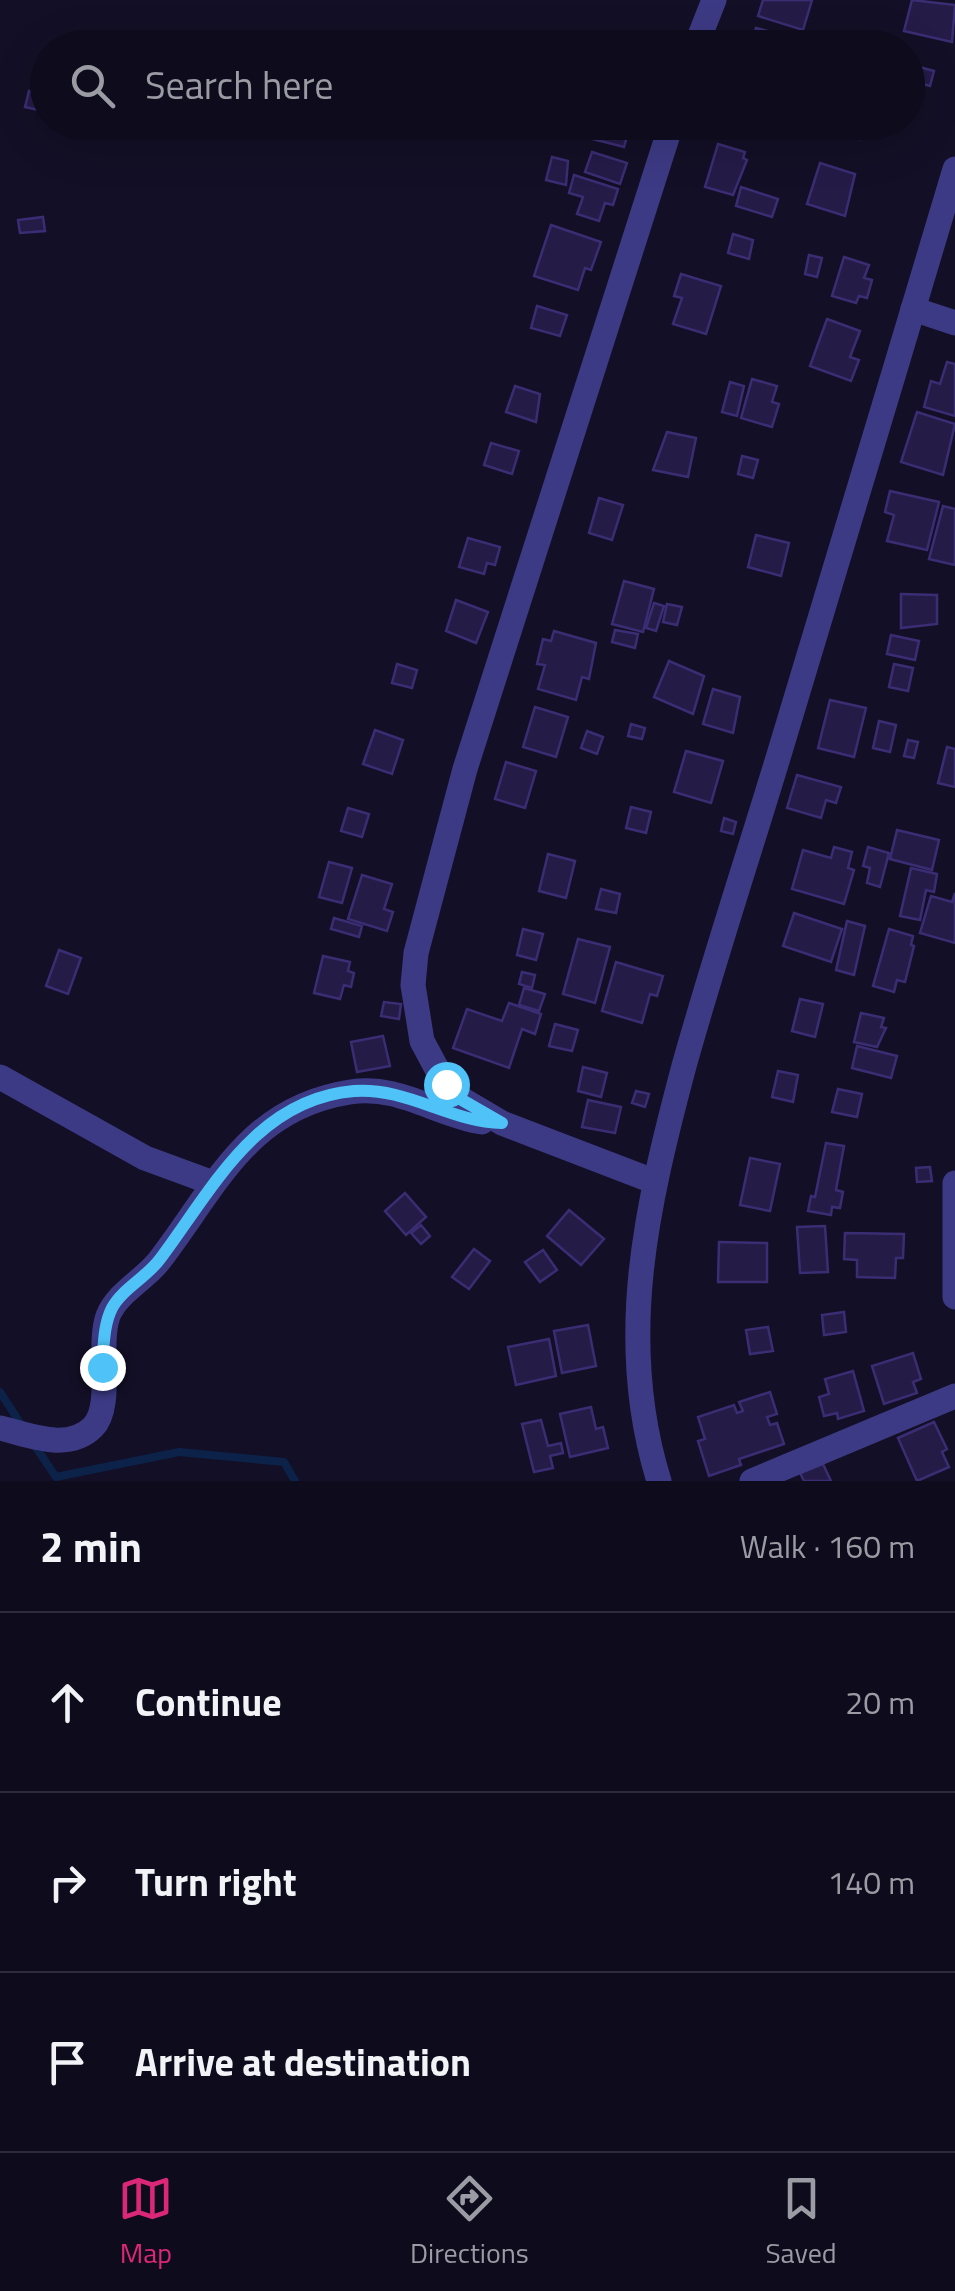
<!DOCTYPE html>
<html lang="en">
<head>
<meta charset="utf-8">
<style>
  body { margin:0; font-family:"Titillium Web",sans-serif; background:#1c1929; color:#f1f3f6 }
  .stop { position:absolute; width:30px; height:30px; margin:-22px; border:8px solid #4fc3f7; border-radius:50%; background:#fff }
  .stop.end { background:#4fc3f7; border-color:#fff; box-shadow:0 2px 10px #0008 }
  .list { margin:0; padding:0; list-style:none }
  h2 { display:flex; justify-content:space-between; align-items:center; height:130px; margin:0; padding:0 40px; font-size:42px }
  h2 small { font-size:32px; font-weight:400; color:#9b9ba3 }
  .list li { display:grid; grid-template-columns:65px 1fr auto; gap:30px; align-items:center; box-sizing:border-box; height:180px; padding:0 40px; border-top:2px solid #2e2b3b }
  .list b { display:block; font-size:38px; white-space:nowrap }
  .list em { font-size:32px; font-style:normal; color:#9b9ba3 }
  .icon { flex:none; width:55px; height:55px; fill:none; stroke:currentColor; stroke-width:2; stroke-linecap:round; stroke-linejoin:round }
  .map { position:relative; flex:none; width:955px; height:1481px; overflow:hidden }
  .search { position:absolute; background:#0e0b1c; box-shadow:0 10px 40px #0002; left:30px; right:30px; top:30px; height:110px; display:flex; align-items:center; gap:25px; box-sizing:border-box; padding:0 35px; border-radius:55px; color:#9b9ba3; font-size:38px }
  .sheet { height:670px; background:#0e0b1c }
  nav { display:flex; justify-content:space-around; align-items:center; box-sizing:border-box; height:140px; border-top:2px solid #2e2b3b; background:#0e0b1c; font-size:28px; color:#9b9ba3 }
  nav a { display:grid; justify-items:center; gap:5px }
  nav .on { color:#db2777 }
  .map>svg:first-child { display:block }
</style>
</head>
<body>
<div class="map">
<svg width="955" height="1481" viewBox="0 0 955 1481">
  <rect width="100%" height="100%" fill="#130f26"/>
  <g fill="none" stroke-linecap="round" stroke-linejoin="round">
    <g stroke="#0c2248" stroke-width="8">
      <polyline points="0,1392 22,1426"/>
      <polyline points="35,1446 56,1477 179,1452 284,1462 295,1481"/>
    </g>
  </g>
  <g fill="#241b47" stroke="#3b2d73" stroke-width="2.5">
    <polygon points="763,0 812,0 803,30 758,16"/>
    <polygon points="912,0 955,5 952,42 904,31"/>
    <polygon points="756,28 794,38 792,48 751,46"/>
    <polygon points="908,64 934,71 930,86 908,80"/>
    <polygon points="29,91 44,95 39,110 25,107"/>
    <polygon points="597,122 636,122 630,126 624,147 593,139"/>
    <polygon points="842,122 864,122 860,139 839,134"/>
    <polygon points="718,144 745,152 743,158 747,160 733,195 705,187"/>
    <polygon points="592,152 627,163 620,184 585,172"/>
    <polygon points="552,157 568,161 566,185 546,180"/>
    <polygon points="820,163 855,174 845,216 807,204"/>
    <polygon points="574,175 618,189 613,205 605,203 599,221 577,214 583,197 569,193"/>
    <polygon points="741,187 778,199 772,217 736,206"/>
    <polygon points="43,217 45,231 20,233 18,220"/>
    <polygon points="551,225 601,242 591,270 585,268 578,290 534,276"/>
    <polygon points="733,234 753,240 749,259 728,253"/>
    <polygon points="809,255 822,258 817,277 805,274"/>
    <polygon points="844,257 869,265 864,278 872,280 867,298 859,296 856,303 832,296"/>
    <polygon points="681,274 721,286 706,334 673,324 682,298 674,296"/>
    <polygon points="537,306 567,315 560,336 531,328"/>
    <polygon points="827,319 860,331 850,357 859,360 851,381 810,366"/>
    <polygon points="947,362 955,364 955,416 924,407 931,381 940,384"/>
    <polygon points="752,379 777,386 772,402 779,404 772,427 741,418"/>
    <polygon points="730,382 744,386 737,416 722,412"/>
    <polygon points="515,386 540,394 536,422 506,412"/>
    <polygon points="917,412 955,424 943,475 901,462"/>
    <polygon points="667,432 696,438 688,477 653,470"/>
    <polygon points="491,443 519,451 512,474 484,465"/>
    <polygon points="742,456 758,460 753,478 738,474"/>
    <polygon points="890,491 939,502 927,550 887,541 894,515 885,512"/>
    <polygon points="599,498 623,505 612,540 589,533"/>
    <polygon points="943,506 955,509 955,565 929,559"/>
    <polygon points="756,535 789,543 781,576 748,567"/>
    <polygon points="468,538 500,547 495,565 487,563 484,574 459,567"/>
    <polygon points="624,581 654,589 643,632 612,624"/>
    <polygon points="901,594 937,595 937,624 901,628"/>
    <polygon points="456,600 488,612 476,643 446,631"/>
    <polygon points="654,603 664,606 656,631 646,628"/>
    <polygon points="667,604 682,607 677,625 663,622"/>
    <polygon points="615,630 638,634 635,648 612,642"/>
    <polygon points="554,631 596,643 589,679 582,677 576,700 538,689 545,665 537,664 543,639 551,641"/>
    <polygon points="891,635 919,641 915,660 887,654"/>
    <polygon points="669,661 704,676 693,714 654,697"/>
    <polygon points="397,664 417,670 412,688 392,683"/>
    <polygon points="894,664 913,668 908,691 889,687"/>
    <polygon points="713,689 740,697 733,733 703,724"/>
    <polygon points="830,700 866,708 854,757 818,748"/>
    <polygon points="535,707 568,717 556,757 523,747"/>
    <polygon points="879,721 896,725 890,752 873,748"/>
    <polygon points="631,724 645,728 642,739 628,736"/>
    <polygon points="375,730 403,740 392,774 363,764"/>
    <polygon points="587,731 603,737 597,754 581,748"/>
    <polygon points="908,740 918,742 914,758 904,756"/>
    <polygon points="947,747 955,749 955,787 938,783"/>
    <polygon points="686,751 723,761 711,803 674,792"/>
    <polygon points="506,762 536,771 525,808 495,799"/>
    <polygon points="797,775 841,787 836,803 826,800 821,818 787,808"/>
    <polygon points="631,807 651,812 646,833 626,828"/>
    <polygon points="348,808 369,814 362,837 341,831"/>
    <polygon points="724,818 736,822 733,834 721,831"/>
    <polygon points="897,830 939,840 932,870 890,859"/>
    <polygon points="834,847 852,852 848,868 854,870 844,904 792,889 803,850 831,858"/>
    <polygon points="868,847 889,853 880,887 867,883 870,868 863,866"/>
    <polygon points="548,854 575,861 566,898 539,891"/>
    <polygon points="329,862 352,868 342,903 319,897"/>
    <polygon points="911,868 937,874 934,892 926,890 920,920 900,916"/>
    <polygon points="362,875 392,884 384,909 393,912 387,931 348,919"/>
    <polygon points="601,889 620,894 616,913 596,909"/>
    <polygon points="955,893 955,943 920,933 931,896 952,902"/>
    <polygon points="794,913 842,929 831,962 783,946"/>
    <polygon points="334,918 362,926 359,937 331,929"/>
    <polygon points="847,921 865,926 854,975 836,970"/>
    <polygon points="523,929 543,934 536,960 517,955"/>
    <polygon points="889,929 913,936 911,945 914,946 905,982 897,980 894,992 873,986"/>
    <polygon points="578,939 610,947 595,1003 563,994"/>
    <polygon points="59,950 81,958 68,994 46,986"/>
    <polygon points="323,956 350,962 348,971 354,973 351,987 344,985 340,999 314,993"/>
    <polygon points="616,962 663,976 657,996 650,994 642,1023 602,1011"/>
    <polygon points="522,972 535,975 532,988 519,984"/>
    <polygon points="524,988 545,994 539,1011 519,1005"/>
    <polygon points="800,999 823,1004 815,1037 792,1031"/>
    <polygon points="384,1002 401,1004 399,1019 381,1016"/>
    <polygon points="509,1003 541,1014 535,1034 522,1029 509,1068 453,1048 467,1009 502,1021"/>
    <polygon points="861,1013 884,1018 881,1027 886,1028 877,1047 854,1042"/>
    <polygon points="555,1024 578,1030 572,1051 549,1046"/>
    <polygon points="383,1036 390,1066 357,1072 351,1042"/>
    <polygon points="857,1046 897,1056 891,1078 852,1068"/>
    <polygon points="583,1067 607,1073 601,1097 578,1091"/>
    <polygon points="778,1071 798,1075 793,1102 772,1097"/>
    <polygon points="838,1089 862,1094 857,1117 832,1112"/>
    <polygon points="636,1091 649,1094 645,1107 632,1103"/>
    <polygon points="588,1100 621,1107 615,1133 582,1127"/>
    <polygon points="826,1143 844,1146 836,1190 843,1192 840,1208 832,1207 831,1215 808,1211 811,1196 815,1197"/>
    <polygon points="750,1158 780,1164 770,1211 740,1205"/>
    <polygon points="930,1167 932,1181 917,1182 916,1168"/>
    <polygon points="405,1193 426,1217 406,1235 385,1211"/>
    <polygon points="569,1210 604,1239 581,1265 547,1236"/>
    <polygon points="421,1225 430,1236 421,1244 411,1233"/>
    <polygon points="825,1226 828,1272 800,1273 797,1227"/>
    <polygon points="845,1233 904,1234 903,1258 896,1258 895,1278 857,1277 857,1260 844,1259"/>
    <polygon points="719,1242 767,1243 767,1282 718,1282"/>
    <polygon points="474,1249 490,1261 469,1289 452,1277"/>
    <polygon points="543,1250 557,1270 540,1282 525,1262"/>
    <polygon points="844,1312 846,1332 824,1335 822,1315"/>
    <polygon points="588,1325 596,1366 562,1373 554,1331"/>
    <polygon points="768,1327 773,1351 750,1354 746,1330"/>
    <polygon points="549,1339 556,1376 516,1385 508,1347"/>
    <polygon points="913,1353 921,1379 913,1382 917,1393 884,1404 872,1366"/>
    <polygon points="853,1371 864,1411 838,1419 837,1413 824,1416 819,1397 829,1394 825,1379"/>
    <polygon points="770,1392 777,1414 767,1417 770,1425 777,1423 784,1444 739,1459 741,1465 709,1476 698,1441 705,1439 698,1417 734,1405 737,1413 743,1411 739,1402"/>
    <polygon points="591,1407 596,1429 603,1427 608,1448 570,1457 560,1414"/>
    <polygon points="541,1420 548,1446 561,1443 563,1453 550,1456 553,1468 534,1472 522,1424"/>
    <polygon points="934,1422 947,1449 942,1452 949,1467 917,1481 898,1438"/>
    <polygon points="823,1464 831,1481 804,1481 800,1473"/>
  </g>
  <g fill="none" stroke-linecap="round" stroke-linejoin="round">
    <g stroke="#3d3a85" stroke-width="25">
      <polyline points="695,48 714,0"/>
      <polyline points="913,309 955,323"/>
      <polyline points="0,1077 145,1158 213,1183"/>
      <polyline points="653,1181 502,1123 463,1100 445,1084 422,1041 413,985 416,953 465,769 672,122"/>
      <polyline points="955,1183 955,1297"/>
      <path d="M0,1428C30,1435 68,1452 93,1427C114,1406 97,1346 108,1316C117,1293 143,1281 159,1261C216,1187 247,1108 350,1092C398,1084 437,1115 482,1122"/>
      <path d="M659,1481C615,1339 647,1205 684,1066C714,959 749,854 781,748C840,555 897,362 955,169"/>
      <polyline points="752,1481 955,1396"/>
    </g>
  </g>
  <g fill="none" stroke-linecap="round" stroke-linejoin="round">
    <path stroke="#4fc3f7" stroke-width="12" d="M102,1367C104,1347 103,1326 112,1308C122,1289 147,1277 160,1259C212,1190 256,1099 354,1091C407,1087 450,1122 502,1123L462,1100L446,1084"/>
  </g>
</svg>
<div class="stop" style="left:446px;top:1084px"></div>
<div class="stop end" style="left:102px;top:1367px"></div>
<div class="search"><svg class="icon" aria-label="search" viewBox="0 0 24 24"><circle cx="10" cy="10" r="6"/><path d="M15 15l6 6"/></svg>Search here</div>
</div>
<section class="sheet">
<h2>2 min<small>Walk · 160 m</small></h2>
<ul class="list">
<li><svg class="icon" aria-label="ahead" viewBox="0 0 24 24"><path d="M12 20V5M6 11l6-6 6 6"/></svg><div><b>Continue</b></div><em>20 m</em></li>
<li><svg class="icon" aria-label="right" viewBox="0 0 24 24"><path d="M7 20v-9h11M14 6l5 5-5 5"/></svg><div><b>Turn right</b></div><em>140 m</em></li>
<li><svg class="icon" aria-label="arrive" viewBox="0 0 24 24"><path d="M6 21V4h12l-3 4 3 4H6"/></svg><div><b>Arrive at destination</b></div></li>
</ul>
</section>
<nav>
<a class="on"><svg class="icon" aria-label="map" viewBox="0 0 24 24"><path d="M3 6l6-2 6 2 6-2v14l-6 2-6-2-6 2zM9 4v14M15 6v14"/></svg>Map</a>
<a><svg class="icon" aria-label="directions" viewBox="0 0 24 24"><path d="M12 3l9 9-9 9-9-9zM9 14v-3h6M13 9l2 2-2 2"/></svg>Directions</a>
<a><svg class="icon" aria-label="saved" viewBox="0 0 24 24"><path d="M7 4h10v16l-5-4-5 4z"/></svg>Saved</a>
</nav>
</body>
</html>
